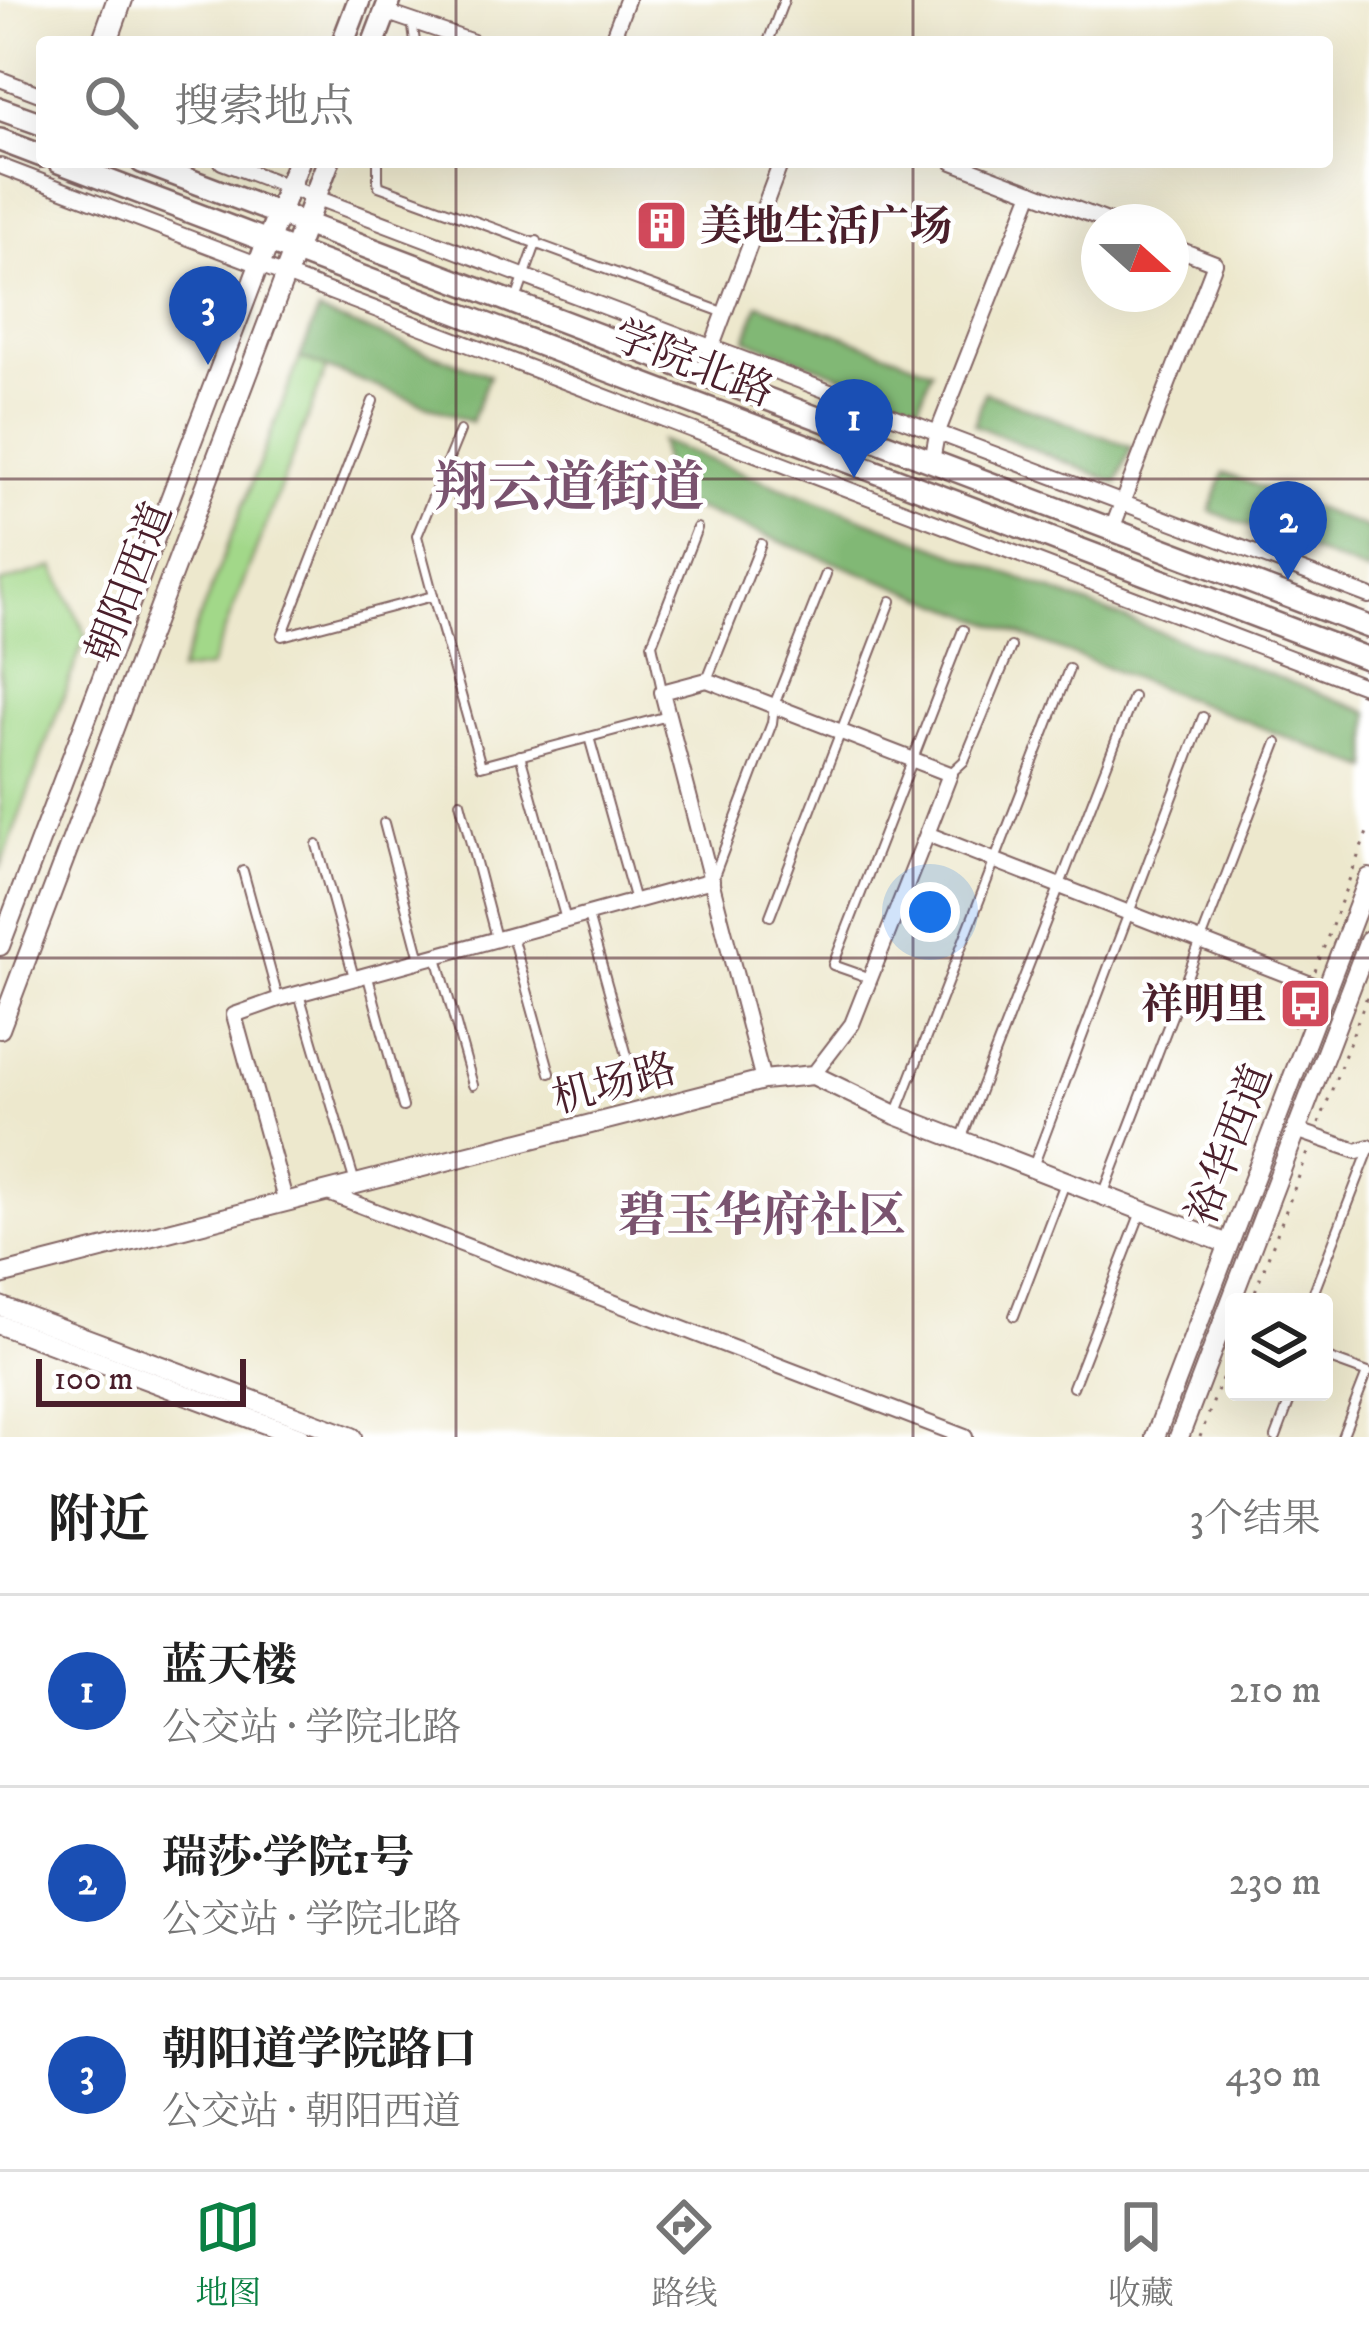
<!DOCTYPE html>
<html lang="zh">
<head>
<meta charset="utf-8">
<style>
  body { margin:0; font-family:"IM FELL DW Pica","Noto Serif SC",serif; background:#f2f2f2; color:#222 }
  .controls { position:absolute; right:36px; bottom:36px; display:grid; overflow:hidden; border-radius:12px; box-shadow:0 12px 48px #0002 }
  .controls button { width:108px; height:108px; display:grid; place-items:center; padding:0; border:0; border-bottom:3px solid #e0e0e0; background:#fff; color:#222; font:60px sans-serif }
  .compass { position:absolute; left:1081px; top:204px; width:108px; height:108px; border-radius:50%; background:#fff; box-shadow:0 12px 48px #0002; rotate:111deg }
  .scale { position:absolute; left:36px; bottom:30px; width:210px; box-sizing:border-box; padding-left:12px; border:6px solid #4a1f2b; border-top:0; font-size:33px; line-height:42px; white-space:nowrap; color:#4a1f2b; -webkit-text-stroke:9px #fff; paint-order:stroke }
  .you { position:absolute; left:930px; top:912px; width:42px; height:42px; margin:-30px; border:9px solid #fff; border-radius:50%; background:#1a73e8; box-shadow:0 0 0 18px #1a73e833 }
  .badge { display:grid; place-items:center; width:78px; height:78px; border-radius:50%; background:#0b8043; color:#fff; font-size:39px; font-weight:700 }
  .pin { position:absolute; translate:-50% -99px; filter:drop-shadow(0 3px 6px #0008) }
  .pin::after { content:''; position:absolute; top:63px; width:42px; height:36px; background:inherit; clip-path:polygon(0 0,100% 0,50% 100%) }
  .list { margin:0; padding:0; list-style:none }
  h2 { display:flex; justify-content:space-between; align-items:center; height:156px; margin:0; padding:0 48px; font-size:51px }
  h2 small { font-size:39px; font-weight:400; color:#767676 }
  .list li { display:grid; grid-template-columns:78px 1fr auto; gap:36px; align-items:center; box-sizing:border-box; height:192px; padding:0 48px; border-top:3px solid #e0e0e0 }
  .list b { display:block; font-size:45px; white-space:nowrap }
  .list p { margin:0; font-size:39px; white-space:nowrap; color:#767676 }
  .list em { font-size:39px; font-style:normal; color:#767676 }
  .icon { flex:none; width:66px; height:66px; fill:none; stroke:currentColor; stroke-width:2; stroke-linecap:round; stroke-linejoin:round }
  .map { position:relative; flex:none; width:1369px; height:1437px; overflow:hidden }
  .search { position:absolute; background:#fff; box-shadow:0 12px 48px #0002; left:36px; right:36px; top:36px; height:132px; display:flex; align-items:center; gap:30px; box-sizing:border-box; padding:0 42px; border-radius:12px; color:#767676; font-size:45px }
  .sheet { height:732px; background:#fff }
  nav { display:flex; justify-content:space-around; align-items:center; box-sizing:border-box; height:168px; border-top:3px solid #e0e0e0; background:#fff; font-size:33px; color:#767676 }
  nav a { display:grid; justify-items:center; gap:6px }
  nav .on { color:#0b8043 }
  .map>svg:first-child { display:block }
</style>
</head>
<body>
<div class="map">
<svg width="1369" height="1437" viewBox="0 0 1369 1437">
  <rect width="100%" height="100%" fill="#fff"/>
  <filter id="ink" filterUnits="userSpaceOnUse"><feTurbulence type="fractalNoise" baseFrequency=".00833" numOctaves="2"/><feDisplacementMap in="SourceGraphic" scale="24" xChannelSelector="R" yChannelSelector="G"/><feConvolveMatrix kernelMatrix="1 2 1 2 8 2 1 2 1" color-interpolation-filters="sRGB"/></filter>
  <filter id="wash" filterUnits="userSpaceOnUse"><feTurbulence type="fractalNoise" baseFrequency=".004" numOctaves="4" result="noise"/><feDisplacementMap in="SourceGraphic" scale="48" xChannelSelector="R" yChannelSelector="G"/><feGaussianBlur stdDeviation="2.7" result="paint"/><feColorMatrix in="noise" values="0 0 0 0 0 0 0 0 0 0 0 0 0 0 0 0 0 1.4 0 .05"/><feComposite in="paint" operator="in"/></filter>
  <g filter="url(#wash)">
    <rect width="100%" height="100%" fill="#ede8cd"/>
    <g fill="#a2d889" stroke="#767c5a" stroke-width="3">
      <polygon points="300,358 327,368 210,668 179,672"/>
      <polygon points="54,567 86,635 0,869 0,583"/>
    </g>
    <g fill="#81b875" stroke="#666c50" stroke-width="3">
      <polygon points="759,304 932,370 919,405 746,339"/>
      <polygon points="318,312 489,375 471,422 300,358"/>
      <polygon points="985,392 1131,447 1117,483 974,425"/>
      <polygon points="660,441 1369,712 1369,769 668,498"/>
      <polygon points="1224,473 1369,529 1369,573 1210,511"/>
    </g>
  </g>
  <g filter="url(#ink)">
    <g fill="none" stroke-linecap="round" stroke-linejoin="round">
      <defs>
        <g id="lane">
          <polyline points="412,20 415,42"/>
          <polyline points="768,42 784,0"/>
          <polyline points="378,162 378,180"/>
          <polyline points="378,180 379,186 725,313"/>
          <polyline points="516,300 537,241"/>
          <polyline points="373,401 282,636 433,596 481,766 668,716"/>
          <polyline points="433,596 417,536 460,431"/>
          <polyline points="707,680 761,544"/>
          <polyline points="662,690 652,644 697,528"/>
          <polyline points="589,737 635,901"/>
          <polyline points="520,755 566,920"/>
          <polyline points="951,773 964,761 1011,647"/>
          <polyline points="460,802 496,938"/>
          <polyline points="384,823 420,959"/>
          <polyline points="317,845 354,977"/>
          <polyline points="243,871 278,998"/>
          <polyline points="714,876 772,723 774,705 826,574"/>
          <polyline points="588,916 628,1059"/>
          <polyline points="770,916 891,601"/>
          <polyline points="512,936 550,1073"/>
          <polyline points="437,957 473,1085"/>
          <polyline points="368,977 403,1107"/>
          <polyline points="870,978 833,965 963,630"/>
          <polyline points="299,994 355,1183"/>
          <polyline points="896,1115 1069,669"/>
          <polyline points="962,1137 1133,697"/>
          <polyline points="1034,1164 1203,717"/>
          <polyline points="1103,1195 1277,743"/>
          <polyline points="1310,1302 1369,1150"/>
          <polyline points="1014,1316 1065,1183"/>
          <polyline points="1324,1357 1368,1373"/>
          <polyline points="1073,1387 1141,1212"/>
          <polyline points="1276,1437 1293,1392"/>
          <polyline points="1342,1437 1367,1373"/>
        </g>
        <g id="street">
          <polyline points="385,12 473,42"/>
          <polyline points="99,42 114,0"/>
          <polyline points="110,42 125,0"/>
          <polyline points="611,42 627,0"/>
          <polyline points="0,79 42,95"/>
          <polyline points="222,162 1369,596"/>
          <polyline points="953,162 1110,222"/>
          <polyline points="0,166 1369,688"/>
          <polyline points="702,373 781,162"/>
          <polyline points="932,461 937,434 1032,192"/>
          <polyline points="1112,529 1215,263 1171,246"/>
          <polyline points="813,1075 852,1024 927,834 1326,990"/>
          <polyline points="763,1080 662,692 707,680 950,774 927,834"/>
          <polyline points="1296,1130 1357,1151 1369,1147"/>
          <polyline points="328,1193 965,1437"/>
          <polyline points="286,1203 234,1015 279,999 712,880"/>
        </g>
        <g id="secondary">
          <polyline points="0,946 259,265"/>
          <polyline points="0,1029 286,274"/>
          <polyline points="0,1275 763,1080 813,1075 896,1115 1228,1244"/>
          <polyline points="0,1306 352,1437"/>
          <polyline points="0,1325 300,1437"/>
          <polyline points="1155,1437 1369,878"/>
          <polyline points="1179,1437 1369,940"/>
        </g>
        <g id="primary">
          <polyline points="343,42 359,0"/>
          <polyline points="374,42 390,0"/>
          <polyline points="0,109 42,124"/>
          <polyline points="0,140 42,156"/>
          <polyline points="59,162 1369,659"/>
          <polyline points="142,162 1369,627"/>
          <polyline points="259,265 298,162"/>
          <polyline points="286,274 328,162"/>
        </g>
      </defs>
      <use href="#lane" stroke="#836564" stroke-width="12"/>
      <use href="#street" stroke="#836564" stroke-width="18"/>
      <use href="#secondary" stroke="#836564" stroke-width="22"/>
      <use href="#primary" stroke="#836564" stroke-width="26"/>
      <g stroke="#836564" stroke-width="3" stroke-dasharray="3 9" stroke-linecap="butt">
        <polyline points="1315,971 1369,827"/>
        <polyline points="1293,1027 1305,997"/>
        <polyline points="1319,1124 1369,991"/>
        <polyline points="1251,1302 1309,1150"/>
        <polyline points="1200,1437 1234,1347"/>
      </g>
      <use href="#lane" stroke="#fff" stroke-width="8"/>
      <use href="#street" stroke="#fff" stroke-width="14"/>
      <use href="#secondary" stroke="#fff" stroke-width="18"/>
      <use href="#primary" stroke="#fff" stroke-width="21"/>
    </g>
  </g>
  <path fill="none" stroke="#4a1f2b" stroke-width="3" stroke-opacity="0.55" d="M456,0V42M913,0V42M456,162V1437M913,162V1437M0,479H1369M0,958H1369"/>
  <defs>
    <symbol id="building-square" viewBox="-11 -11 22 22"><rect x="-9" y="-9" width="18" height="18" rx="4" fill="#d1495b" stroke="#fff"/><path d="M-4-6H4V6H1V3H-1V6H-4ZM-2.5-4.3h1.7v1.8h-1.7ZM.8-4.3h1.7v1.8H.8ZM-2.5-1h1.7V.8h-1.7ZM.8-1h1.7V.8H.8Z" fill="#fff"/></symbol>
    <symbol id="bus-square" viewBox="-11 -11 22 22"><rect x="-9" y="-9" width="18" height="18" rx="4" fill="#d1495b" stroke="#fff"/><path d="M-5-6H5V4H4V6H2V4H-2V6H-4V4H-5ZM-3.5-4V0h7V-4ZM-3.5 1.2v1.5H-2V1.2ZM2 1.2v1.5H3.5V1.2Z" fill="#fff"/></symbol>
  </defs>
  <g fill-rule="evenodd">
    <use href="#building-square" x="632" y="196" width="59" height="59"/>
    <use href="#bus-square" x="1276" y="974" width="59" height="59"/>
  </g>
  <g text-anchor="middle" stroke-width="9" stroke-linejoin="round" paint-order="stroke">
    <g font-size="42" font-weight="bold" fill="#4a1f2b" stroke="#fff" text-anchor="start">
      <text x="700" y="240">美地生活广场</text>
      <text x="1267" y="1018" text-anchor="end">祥明里</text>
    </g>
    <g font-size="42" fill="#4a1f2b" stroke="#fff">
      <text transform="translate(694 362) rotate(21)" y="15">学院北路</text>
      <text transform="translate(128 582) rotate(-69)" y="15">朝阳西道</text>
      <text transform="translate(614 1082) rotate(-15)" y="15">机场路</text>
      <text transform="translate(1228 1144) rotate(-69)" y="15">裕华西道</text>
    </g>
    <g font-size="48" font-weight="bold" fill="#7a536f" stroke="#fff">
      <text x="762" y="1231">碧玉华府社区</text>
    </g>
    <g font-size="54" font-weight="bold" fill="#7a536f" stroke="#fff">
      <text x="569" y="505">翔云道街道</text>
    </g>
  </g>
</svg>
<div class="controls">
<button><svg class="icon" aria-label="layers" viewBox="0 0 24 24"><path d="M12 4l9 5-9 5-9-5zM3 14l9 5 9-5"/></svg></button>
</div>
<svg class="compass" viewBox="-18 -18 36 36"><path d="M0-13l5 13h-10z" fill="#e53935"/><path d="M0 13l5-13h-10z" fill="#767676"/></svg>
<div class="scale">100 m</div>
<div class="you"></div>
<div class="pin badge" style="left:854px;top:478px;background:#1a4fb4">1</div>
<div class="pin badge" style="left:1288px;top:580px;background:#1a4fb4">2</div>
<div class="pin badge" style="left:208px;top:365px;background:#1a4fb4">3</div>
<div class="search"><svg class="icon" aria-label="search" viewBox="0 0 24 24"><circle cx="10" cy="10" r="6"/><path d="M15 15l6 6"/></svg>搜索地点</div>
</div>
<section class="sheet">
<h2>附近<small>3个结果</small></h2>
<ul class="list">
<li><span class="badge" style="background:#1a4fb4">1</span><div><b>蓝天楼</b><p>公交站 · 学院北路</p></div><em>210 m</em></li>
<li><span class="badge" style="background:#1a4fb4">2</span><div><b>瑞莎·学院1号</b><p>公交站 · 学院北路</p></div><em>230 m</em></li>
<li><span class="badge" style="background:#1a4fb4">3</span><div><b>朝阳道学院路口</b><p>公交站 · 朝阳西道</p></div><em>430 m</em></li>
</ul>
</section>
<nav>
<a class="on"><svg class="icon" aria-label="map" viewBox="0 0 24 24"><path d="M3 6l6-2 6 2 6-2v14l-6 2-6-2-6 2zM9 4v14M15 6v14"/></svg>地图</a>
<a><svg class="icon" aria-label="directions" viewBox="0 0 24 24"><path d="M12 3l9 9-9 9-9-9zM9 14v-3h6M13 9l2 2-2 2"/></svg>路线</a>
<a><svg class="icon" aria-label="saved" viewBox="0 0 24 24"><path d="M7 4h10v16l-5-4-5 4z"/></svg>收藏</a>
</nav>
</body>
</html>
